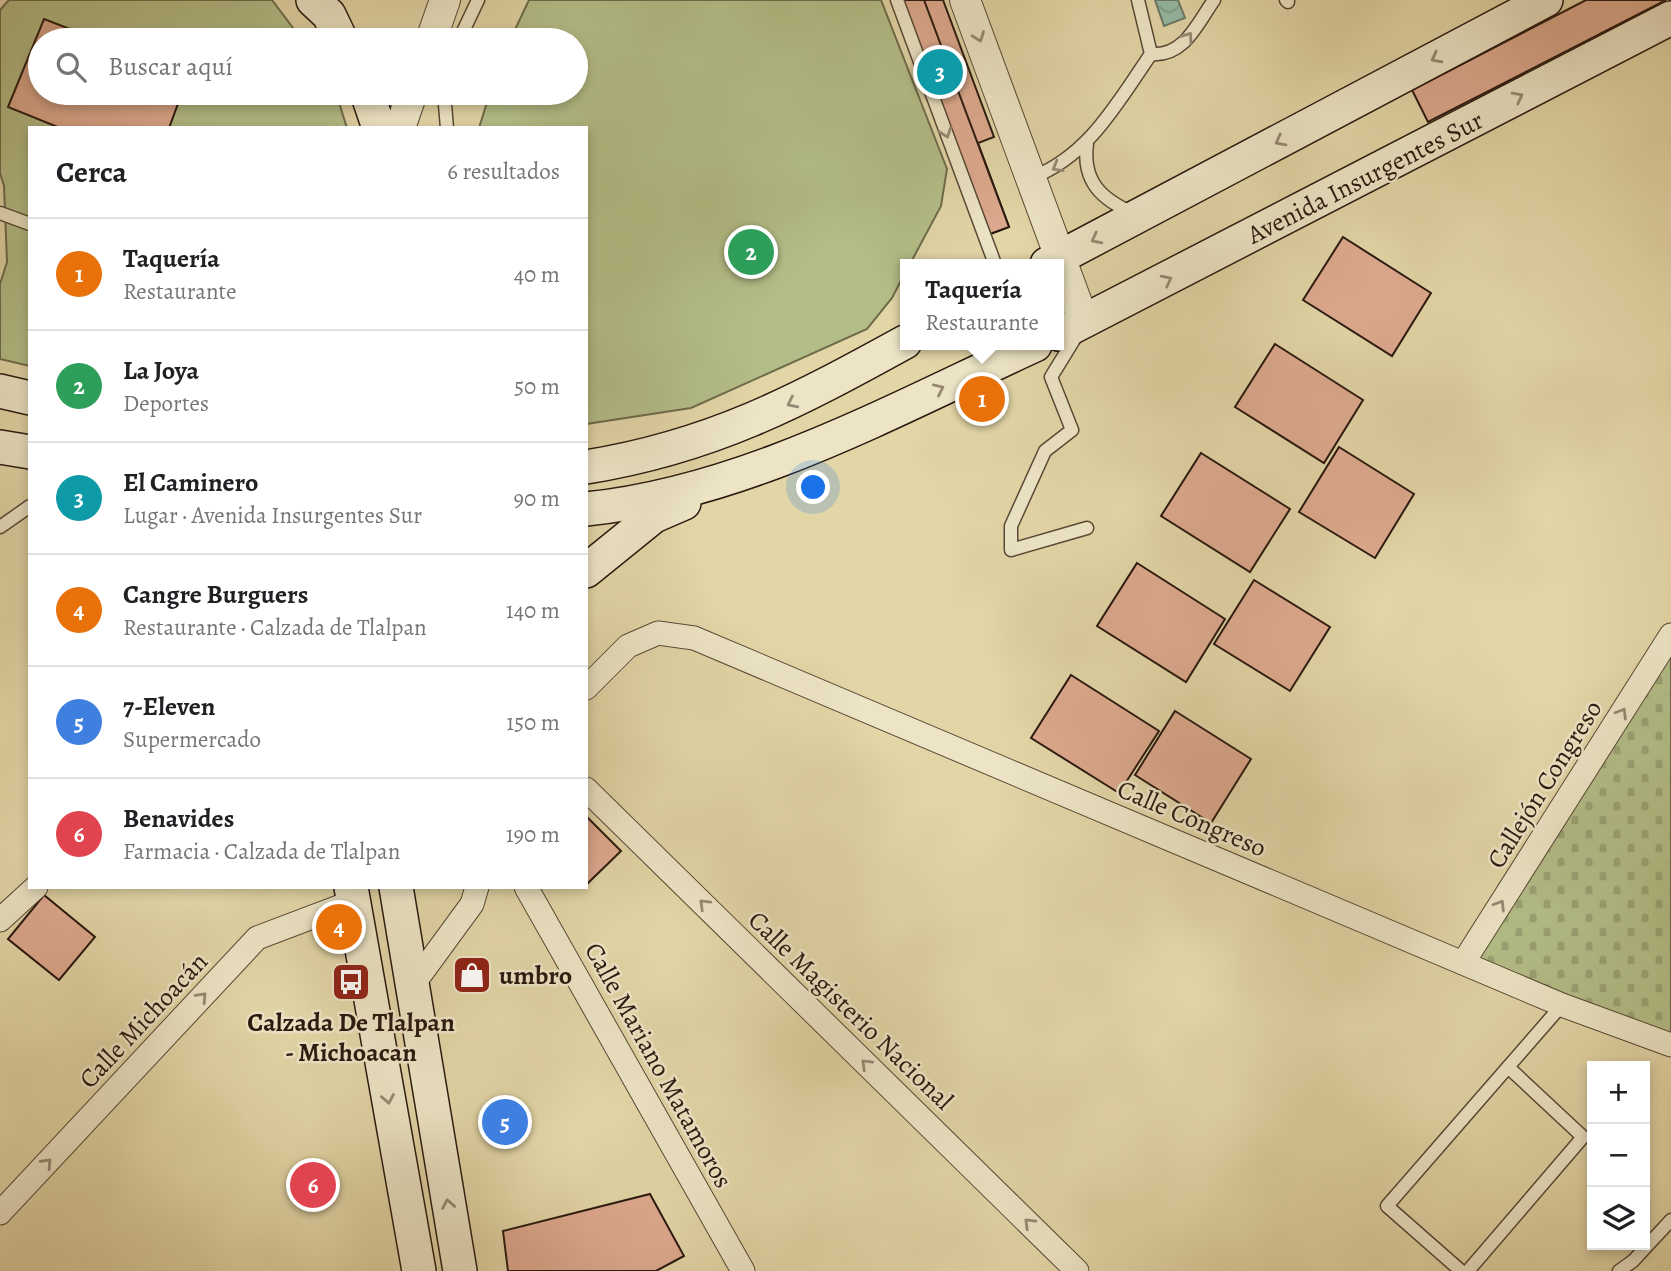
<!DOCTYPE html>
<html lang="es">
<head>
<meta charset="utf-8">
<style>
  body { margin:0; font-family:Alegreya,serif; background:#f2f2f2; color:#202124 }
  .controls { position:absolute; right:21px; bottom:21px; display:grid; overflow:hidden; border-radius:0px; box-shadow:0 4px 10px #0003 }
  .controls button { width:63px; height:63px; display:grid; place-items:center; padding:0; border:0; border-bottom:2px solid #e0e0e0; background:#fff; color:#202124; font:35px sans-serif }
  .you { position:absolute; left:814px; top:488px; width:24px; height:24px; margin:-18px; border:5px solid #fff; border-radius:50%; background:#1a73e8; box-shadow:0 0 0 10px #1a73e833 }
  .badge { display:grid; place-items:center; width:46px; height:46px; border-radius:50%; background:#d93025; color:#fff; font-size:23px; font-weight:700 }
  .pin { position:absolute; translate:-50% -50%; border:4px solid #fff; box-shadow:0 2px 7px #0006 }
  .popup { position:absolute; left:900px; top:259px; width:164px; height:91px; box-sizing:border-box; display:grid; place-content:center; border-radius:0px; background:#fff; filter:drop-shadow(0 2px 5px #0005); font-size:23px; white-space:nowrap; color:#757577 }
  .popup b { font-size:26px; color:#202124 }
  .popup::after { content:''; position:absolute; left:50%; top:100%; margin-left:-14px; border:14px solid transparent; border-top-color:#fff }
  .list { margin:0; padding:0; list-style:none }
  h2 { display:flex; justify-content:space-between; align-items:center; height:91px; margin:0; padding:0 28px; font-size:30px }
  h2 small { font-size:23px; font-weight:400; color:#757577 }
  .list li { display:grid; grid-template-columns:46px 1fr auto; gap:21px; align-items:center; box-sizing:border-box; height:112px; padding:0 28px; border-top:2px solid #e0e0e0 }
  .list b { display:block; font-size:26px; white-space:nowrap }
  .list p { margin:0; font-size:23px; white-space:nowrap; color:#757577 }
  .list em { font-size:23px; font-style:normal; color:#757577 }
  .icon { flex:none; width:38px; height:38px; fill:none; stroke:currentColor; stroke-width:2; stroke-linecap:round; stroke-linejoin:round }
  .map { position:relative; flex:none; width:1671px; height:1271px; overflow:hidden }
  .search { position:absolute; background:#fff; box-shadow:0 4px 10px #0003; left:28px; top:28px; width:560px; height:77px; display:flex; align-items:center; gap:18px; box-sizing:border-box; padding:0 24px; border-radius:38px; color:#757577; font-size:26px }
  .panel { position:absolute; background:#fff; box-shadow:0 4px 10px #0003; left:28px; top:126px; width:560px; height:763px; border-radius:0px }
  .map>svg:first-child { display:block }
</style>
</head>
<body>
<div class="map">
<svg width="1671" height="1271" viewBox="0 0 1671 1271">
  <defs>
    <pattern id="cemetery-stones" width="16" height="16" patternUnits="userSpaceOnUse" patternTransform="scale(1.75)"><rect width="16" height="16" fill="#b3bd87"/><path d="M2 7V4a2 2 0 0 1 4 0v3zM10 15v-3a2 2 0 0 1 4 0v3z" fill="#9aa273"/></pattern>
    <pattern id="water-waves" width="16" height="10" patternUnits="userSpaceOnUse" patternTransform="scale(1.75)"><rect width="16" height="10" fill="#95b9a3"/><path d="M0 5q4-4 8 0t8 0" fill="none" stroke="#819e8b"/></pattern>
  </defs>
  <rect width="100%" height="100%" fill="#e2d5a6"/>
  <filter id="stains"><feTurbulence type="fractalNoise" baseFrequency=".00286" numOctaves="4"/><feColorMatrix values="0 0 0 0 .2 0 0 0 0 .09 0 0 0 0 .02 0 0 0 .5 -.17"/></filter>
  <radialGradient id="worn" r=".72"><stop offset=".6" stop-color="#630" stop-opacity="0"/><stop offset="1" stop-color="#630" stop-opacity=".3"/></radialGradient>
  <polygon fill="url(#cemetery-stones)" stroke="#6e6b4b" stroke-width="2" points="1671,648 1671,1042 1472,963"/>
  <g fill="#b3bd87" stroke="#6e6b4b" stroke-width="2">
    <polygon points="9,0 272,0 302,40 40,40 40,93 336,93 347,128 30,128 30,366 0,359 0,284 7,262 4,186 0,173 0,10"/>
    <polygon points="529,0 881,0 947,169 941,206 910,264 905,264 905,273 892,298 867,329 691,408 586,424 586,128 479,128 490,93 576,93 576,40 510,40"/>
  </g>
  <polygon fill="url(#water-waves)" stroke="#6a7968" stroke-width="2" points="1155,0 1178,0 1185,18 1164,26"/>
  <g fill="#dda98e" stroke="#2a190f" stroke-width="2">
    <polygon points="891,0 943,0 994,137 978,143 1009,227 980,238"/>
    <polygon points="903,0 924,0 1009,227 990,234"/>
    <polygon points="1586,0 1666,0 1428,122 1412,90"/>
    <polygon points="44,19 98,40 40,40 40,93 182,93 169,128 60,128 8,107"/>
    <polygon points="1343,237 1431,293 1392,356 1303,300"/>
    <polygon points="1275,344 1363,400 1324,463 1235,407"/>
    <polygon points="1339,447 1414,494 1375,558 1299,512"/>
    <polygon points="1201,453 1290,509 1250,572 1161,516"/>
    <polygon points="1137,563 1225,619 1186,682 1097,626"/>
    <polygon points="1254,580 1330,627 1290,691 1214,644"/>
    <polygon points="1071,675 1159,731 1119,793 1031,738"/>
    <polygon points="1175,711 1251,759 1211,823 1135,775"/>
    <polygon points="586,816 621,851 587,884 586,883"/>
    <polygon points="44,895 95,937 59,980 8,939"/>
    <polygon points="650,1194 684,1256 656,1271 508,1271 503,1231"/>
  </g>
  <g fill="none" stroke-linecap="round" stroke-linejoin="round">
    <defs>
      <g id="service">
        <polyline points="897,0 995,264"/>
        <polyline points="1286,0 1288,2"/>
        <polyline points="459,40 478,0"/>
        <path d="M1151,54C1184,57 1197,24 1214,0"/>
        <polyline points="444,93 447,128"/>
        <path d="M1087,144C1082,182 1102,200 1135,214"/>
        <path d="M1031,178C1089,156 1117,103 1151,54L1138,0"/>
        <polyline points="0,213 30,224"/>
        <polyline points="1078,333 1051,377 1072,430 1045,451 1011,526 1011,550 1087,528"/>
        <polyline points="0,527 30,506"/>
        <polyline points="1461,1271 1387,1206 1562,1005"/>
        <polyline points="1468,1271 1583,1137 1508,1067"/>
        <polyline points="1619,1271 1633,1261 1671,1220"/>
      </g>
      <g id="minor">
        <polyline points="586,688 628,646 658,633 694,638 1562,1005 1671,1045"/>
        <polyline points="586,789 1077,1271"/>
        <polyline points="526,887 743,1271"/>
        <polyline points="0,920 36,887"/>
        <polyline points="1463,963 1671,635"/>
        <polyline points="412,986 472,904 477,887"/>
        <polyline points="0,1213 257,938 352,902"/>
      </g>
      <g id="tertiary">
        <polyline points="965,0 1084,322"/>
        <polyline points="431,40 445,0"/>
        <polyline points="400,128 412,93"/>
      </g>
      <g id="secondary">
        <polyline points="313,0 329,15 341,40"/>
        <polyline points="367,93 379,128"/>
        <polyline points="1047,264 1546,0"/>
        <polyline points="1059,334 1671,18"/>
        <polyline points="0,391 30,398"/>
        <polyline points="0,447 30,452"/>
        <path d="M586,467C711,447 796,402 905,342"/>
        <path d="M586,509C744,493 893,410 1035,345"/>
        <polyline points="586,571 654,516 684,503"/>
        <polyline points="351,887 419,1271"/>
        <polyline points="396,887 460,1271"/>
      </g>
    </defs>
    <use href="#service" stroke="#584835" stroke-width="15"/>
    <use href="#minor" stroke="#584835" stroke-width="25"/>
    <use href="#tertiary" stroke="#584835" stroke-width="32"/>
    <use href="#secondary" stroke="#2a190f" stroke-width="36"/>
    <use href="#service" stroke="#ece4c5" stroke-width="12"/>
    <use href="#minor" stroke="#ece4c5" stroke-width="23"/>
    <use href="#tertiary" stroke="#ece4c5" stroke-width="30"/>
    <use href="#secondary" stroke="#ece4c5" stroke-width="33"/>
  </g>
  <defs><path id="oneway-chevron" d="M-2-3.5L2.5 0L-2 3.5" fill="none" stroke-width="1.6" stroke-linecap="round" stroke-linejoin="round" transform="scale(1.75)"/></defs>
  <g stroke="#958973">
    <use href="#oneway-chevron" transform="translate(979 37) rotate(70)"/>
    <use href="#oneway-chevron" transform="translate(1188 37) rotate(-55)"/>
    <use href="#oneway-chevron" transform="translate(1436 58) rotate(152)"/>
    <use href="#oneway-chevron" transform="translate(1518 97) rotate(-28)"/>
    <use href="#oneway-chevron" transform="translate(946 133) rotate(70)"/>
    <use href="#oneway-chevron" transform="translate(1280 141) rotate(152)"/>
    <use href="#oneway-chevron" transform="translate(1057 167) rotate(150)"/>
    <use href="#oneway-chevron" transform="translate(1096 239) rotate(153)"/>
    <use href="#oneway-chevron" transform="translate(1167 280) rotate(-27)"/>
    <use href="#oneway-chevron" transform="translate(939 389) rotate(-25)"/>
    <use href="#oneway-chevron" transform="translate(792 403) rotate(154)"/>
    <use href="#oneway-chevron" transform="translate(1622 713) rotate(-58)"/>
    <use href="#oneway-chevron" transform="translate(704 904) rotate(-136)"/>
    <use href="#oneway-chevron" transform="translate(1500 905) rotate(-58)"/>
    <use href="#oneway-chevron" transform="translate(202 997) rotate(-47)"/>
    <use href="#oneway-chevron" transform="translate(866 1064) rotate(-136)"/>
    <use href="#oneway-chevron" transform="translate(388 1099) rotate(80)"/>
    <use href="#oneway-chevron" transform="translate(47 1163) rotate(-47)"/>
    <use href="#oneway-chevron" transform="translate(448 1204) rotate(-100)"/>
    <use href="#oneway-chevron" transform="translate(1029 1223) rotate(-136)"/>
  </g>
  <defs>
    <symbol id="shop-square" viewBox="-11 -11 22 22"><rect x="-9" y="-9" width="18" height="18" rx="4" fill="#8f2418" stroke="#ece4c5"/><path d="M-5-2.5h2.3a2.7 3.5 0 0 1 5.4 0H5L5.5 6h-11ZM-1.5-2.5h3a1.5 2.3 0 0 0-3 0Z" fill="#fff"/></symbol>
    <symbol id="bus-square" viewBox="-11 -11 22 22"><rect x="-9" y="-9" width="18" height="18" rx="4" fill="#8f2418" stroke="#ece4c5"/><path d="M-5-6H5V4H4V6H2V4H-2V6H-4V4H-5ZM-3.5-4V0h7V-4ZM-3.5 1.2v1.5H-2V1.2ZM2 1.2v1.5H3.5V1.2Z" fill="#fff"/></symbol>
  </defs>
  <g fill-rule="evenodd">
    <use href="#shop-square" x="450" y="953" width="44" height="44"/>
    <use href="#bus-square" x="329" y="960" width="44" height="44"/>
  </g>
  <g text-anchor="middle" stroke-width="5" stroke-linejoin="round" paint-order="stroke">
    <g font-size="26" fill="#2a190f" stroke="#ece4c5">
      <text transform="translate(1365 177) rotate(-27)" y="9">Avenida Insurgentes Sur</text>
      <text transform="translate(1544 784) rotate(-58)" y="9">Callejón Congreso</text>
      <text transform="translate(1192 818) rotate(23)" y="9">Calle Congreso</text>
      <text transform="translate(851 1010) rotate(44)" y="9">Calle Magisterio Nacional</text>
      <text transform="translate(143 1020) rotate(-47)" y="9">Calle Michoacán</text>
      <text transform="translate(659 1065) rotate(61)" y="9">Calle Mariano Matamoros</text>
    </g>
    <g font-size="26" font-weight="bold" fill="#2a190f" stroke="#ece4c5" text-anchor="start">
      <text x="499" y="984">umbro</text>
      <text x="351" y="1031" text-anchor="middle">Calzada De Tlalpan<tspan x="351" dy="30">- Michoacan</tspan></text>
    </g>
  </g>
  <rect width="100%" height="100%" filter="url(#stains)"/>
  <rect width="100%" height="100%" fill="url(#worn)"/>
</svg>
<div class="controls">
<button>+</button>
<button>−</button>
<button><svg class="icon" aria-label="layers" viewBox="0 0 24 24"><path d="M12 4l9 5-9 5-9-5zM3 14l9 5 9-5"/></svg></button>
</div>
<div class="you"></div>
<div class="pin badge" style="left:982px;top:399px;background:#e8710a">1</div>
<div class="popup"><b>Taquería</b>Restaurante</div>
<div class="pin badge" style="left:751px;top:252px;background:#2e9e5b">2</div>
<div class="pin badge" style="left:940px;top:72px;background:#0f9aa8">3</div>
<div class="pin badge" style="left:339px;top:927px;background:#e8710a">4</div>
<div class="pin badge" style="left:505px;top:1122px;background:#3f7fe0">5</div>
<div class="pin badge" style="left:313px;top:1185px;background:#e0444e">6</div>
<div class="search"><svg class="icon" aria-label="search" viewBox="0 0 24 24"><circle cx="10" cy="10" r="6"/><path d="M15 15l6 6"/></svg>Buscar aquí</div>
<section class="panel">
<h2>Cerca<small>6 resultados</small></h2>
<ul class="list">
<li><span class="badge" style="background:#e8710a">1</span><div><b>Taquería</b><p>Restaurante</p></div><em>40 m</em></li>
<li><span class="badge" style="background:#2e9e5b">2</span><div><b>La Joya</b><p>Deportes</p></div><em>50 m</em></li>
<li><span class="badge" style="background:#0f9aa8">3</span><div><b>El Caminero</b><p>Lugar · Avenida Insurgentes Sur</p></div><em>90 m</em></li>
<li><span class="badge" style="background:#e8710a">4</span><div><b>Cangre Burguers</b><p>Restaurante · Calzada de Tlalpan</p></div><em>140 m</em></li>
<li><span class="badge" style="background:#3f7fe0">5</span><div><b>7-Eleven</b><p>Supermercado</p></div><em>150 m</em></li>
<li><span class="badge" style="background:#e0444e">6</span><div><b>Benavides</b><p>Farmacia · Calzada de Tlalpan</p></div><em>190 m</em></li>
</ul>
</section>
</div>
</body>
</html>
